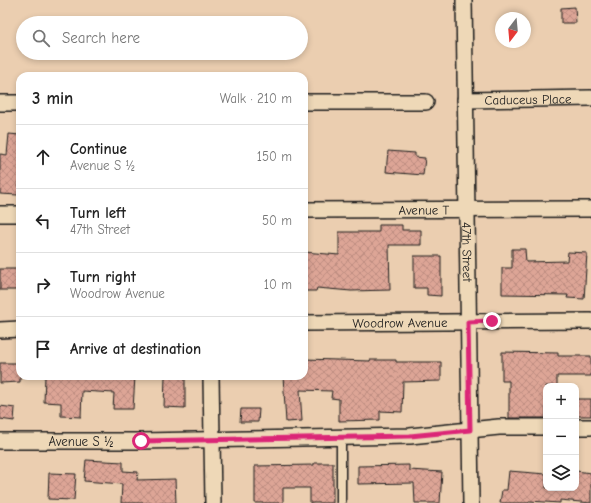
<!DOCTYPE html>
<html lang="en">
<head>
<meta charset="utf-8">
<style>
  body { margin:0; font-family:"Comic Neue",sans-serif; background:#f6f6f6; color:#222 }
  .controls { position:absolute; right:12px; bottom:12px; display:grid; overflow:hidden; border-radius:8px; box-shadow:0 2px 6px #0003 }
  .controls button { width:36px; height:36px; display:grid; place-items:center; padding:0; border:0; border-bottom:1px solid #e0e0e0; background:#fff; color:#222; font:20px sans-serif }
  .compass { position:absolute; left:495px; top:12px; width:36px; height:36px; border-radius:50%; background:#fff; box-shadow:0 2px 6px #0003; rotate:196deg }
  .stop { position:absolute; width:12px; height:12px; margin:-9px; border:3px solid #db2777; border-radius:50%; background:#fff }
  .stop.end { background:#db2777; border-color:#fff; box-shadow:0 1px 4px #0008 }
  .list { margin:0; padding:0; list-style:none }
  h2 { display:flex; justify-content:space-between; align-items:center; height:52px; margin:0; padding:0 16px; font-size:17px }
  h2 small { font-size:13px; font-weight:400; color:#767676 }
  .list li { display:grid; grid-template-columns:26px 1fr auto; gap:12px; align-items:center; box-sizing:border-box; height:64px; padding:0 16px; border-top:1px solid #e0e0e0 }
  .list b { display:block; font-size:15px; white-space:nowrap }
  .list p { margin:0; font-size:13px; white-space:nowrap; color:#767676 }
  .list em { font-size:13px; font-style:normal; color:#767676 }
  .icon { flex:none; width:22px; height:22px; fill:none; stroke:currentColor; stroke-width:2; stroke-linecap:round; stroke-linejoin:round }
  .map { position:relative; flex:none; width:591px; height:503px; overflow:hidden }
  .search { position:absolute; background:#fff; box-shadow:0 2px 6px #0003; left:16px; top:16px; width:292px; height:44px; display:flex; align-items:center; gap:10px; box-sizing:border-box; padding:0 14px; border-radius:22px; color:#767676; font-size:15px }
  .panel { position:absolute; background:#fff; box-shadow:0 2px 6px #0003; left:16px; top:72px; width:292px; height:308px; border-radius:12px }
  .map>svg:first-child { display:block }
</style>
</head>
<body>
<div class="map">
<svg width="591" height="503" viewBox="0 0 591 503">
  <defs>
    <pattern id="building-cross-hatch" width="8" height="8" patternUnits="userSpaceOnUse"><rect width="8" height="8" fill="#dda596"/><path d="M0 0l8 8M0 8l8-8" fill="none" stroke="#bd8d81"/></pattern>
  </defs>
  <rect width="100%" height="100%" fill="#ebceb0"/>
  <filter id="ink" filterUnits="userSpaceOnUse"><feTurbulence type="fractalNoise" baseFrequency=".025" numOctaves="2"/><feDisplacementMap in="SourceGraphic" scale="8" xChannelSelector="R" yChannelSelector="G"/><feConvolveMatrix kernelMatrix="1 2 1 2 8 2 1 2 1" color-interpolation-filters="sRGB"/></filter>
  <g filter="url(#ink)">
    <g fill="url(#building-cross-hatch)" stroke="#1c1c1c">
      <polygon points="575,7 576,23 561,23 561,8"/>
      <polygon points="9,134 20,135 20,174 18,195 0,194 0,154 7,155"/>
      <polygon points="388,151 415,153 415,157 425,158 423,175 386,172"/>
      <polygon points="379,225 402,225 402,230 421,230 421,245 389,245 390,290 351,291 317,288 316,291 304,291 304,252 339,255 339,232 379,232"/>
      <polygon points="512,249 525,249 526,262 567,261 568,252 587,253 584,299 567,298 568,295 502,294 502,268 512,268"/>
      <polygon points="414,256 441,256 441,296 427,295 427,288 414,288"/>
      <rect x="0" y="269" width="20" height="21"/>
      <polygon points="502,352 558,353 558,356 591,356 591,376 557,376 557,386 546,386 546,418 509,418 509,381 502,381"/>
      <polygon points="304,359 370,361 370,360 396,360 396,362 441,362 441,381 403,382 402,412 380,411 380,420 339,421 339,399 331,398 332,391 300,390 302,421 286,422 283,376 304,376"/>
      <polygon points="0,363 20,363 20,382 0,383"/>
      <polygon points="45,376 135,376 133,409 113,409 114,393 82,391 81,417 61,416 61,403 44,402"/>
      <polygon points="165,376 185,376 185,408 164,407"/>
      <rect x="576" y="399" width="15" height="17"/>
      <polygon points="0,406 15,408 14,421 0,419"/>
      <polygon points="241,409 259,409 258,422 240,422"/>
      <polygon points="86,460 123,462 123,471 138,472 137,480 175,479 176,503 121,503 122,484 84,481"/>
      <polygon points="314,463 333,463 333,503 310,503 310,488 283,488 283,503 255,503 255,466 314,465"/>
      <polygon points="409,465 409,470 442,472 440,503 415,503 414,483 358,484 358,466"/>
      <polygon points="509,471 546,474 546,488 576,488 576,471 591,473 591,503 560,500 560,503 529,501 529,503 500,503 502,490 507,490"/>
      <polygon points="49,473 76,474 74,500 48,499"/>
    </g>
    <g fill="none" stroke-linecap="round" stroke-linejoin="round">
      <defs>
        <polyline id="service" points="341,437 341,503"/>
        <g id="minor">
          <path id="s1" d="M464,0L471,503"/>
          <path id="s2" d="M465,100L591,98"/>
          <polyline points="304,102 426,102"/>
          <polyline points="0,103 20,103"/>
          <path id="s3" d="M304,210L591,209"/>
          <polyline points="0,214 20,214"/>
          <path id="s4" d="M304,323L591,321"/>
          <polyline points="0,330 20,329"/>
          <polyline points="211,376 213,503"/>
          <polyline points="576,427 591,427"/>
          <polyline points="0,441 141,441 410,436 499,427 546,427"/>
        </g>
      </defs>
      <use href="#service" stroke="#1c1c1c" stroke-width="11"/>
      <use href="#minor" stroke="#1c1c1c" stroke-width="18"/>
      <use href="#service" stroke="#eed8b7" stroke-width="8"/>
      <use href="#minor" stroke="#eed8b7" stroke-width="15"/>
    </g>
  </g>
  <g fill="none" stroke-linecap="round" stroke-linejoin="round" filter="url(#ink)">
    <polyline stroke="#db2777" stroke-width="5" points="141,441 410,436 470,430 468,322 492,321"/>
  </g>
  <g text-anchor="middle" stroke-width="3" stroke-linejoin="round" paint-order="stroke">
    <g font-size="13" fill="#1c1c1c" stroke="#eed8b7">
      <text dy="5" stroke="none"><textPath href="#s2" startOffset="63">Caduceus Place</textPath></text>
      <text dy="5" stroke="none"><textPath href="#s3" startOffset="120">Avenue T</textPath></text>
      <text dy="5" stroke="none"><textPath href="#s1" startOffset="252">47th Street</textPath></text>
      <text dy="5" stroke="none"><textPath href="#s4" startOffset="96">Woodrow Avenue</textPath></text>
      <text x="81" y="446">Avenue S ½</text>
    </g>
  </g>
</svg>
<div class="controls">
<button>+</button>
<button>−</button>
<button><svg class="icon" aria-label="layers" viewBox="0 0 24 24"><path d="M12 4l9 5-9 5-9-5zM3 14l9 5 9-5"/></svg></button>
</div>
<svg class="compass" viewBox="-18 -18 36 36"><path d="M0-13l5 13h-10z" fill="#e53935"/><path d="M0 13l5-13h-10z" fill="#767676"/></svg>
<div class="stop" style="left:141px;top:441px"></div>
<div class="stop end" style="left:492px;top:321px"></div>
<div class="search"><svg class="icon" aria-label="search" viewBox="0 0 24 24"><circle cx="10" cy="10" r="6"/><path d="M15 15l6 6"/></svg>Search here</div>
<section class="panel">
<h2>3 min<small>Walk · 210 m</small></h2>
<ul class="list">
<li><svg class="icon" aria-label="ahead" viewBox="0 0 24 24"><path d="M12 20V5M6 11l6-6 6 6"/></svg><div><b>Continue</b><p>Avenue S ½</p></div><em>150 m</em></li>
<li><svg class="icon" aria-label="left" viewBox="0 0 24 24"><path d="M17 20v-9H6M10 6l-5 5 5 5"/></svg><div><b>Turn left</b><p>47th Street</p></div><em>50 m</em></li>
<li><svg class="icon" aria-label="right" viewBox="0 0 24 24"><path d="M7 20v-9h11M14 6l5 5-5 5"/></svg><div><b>Turn right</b><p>Woodrow Avenue</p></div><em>10 m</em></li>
<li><svg class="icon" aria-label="arrive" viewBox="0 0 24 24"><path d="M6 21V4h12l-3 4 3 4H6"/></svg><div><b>Arrive at destination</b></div></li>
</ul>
</section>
</div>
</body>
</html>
